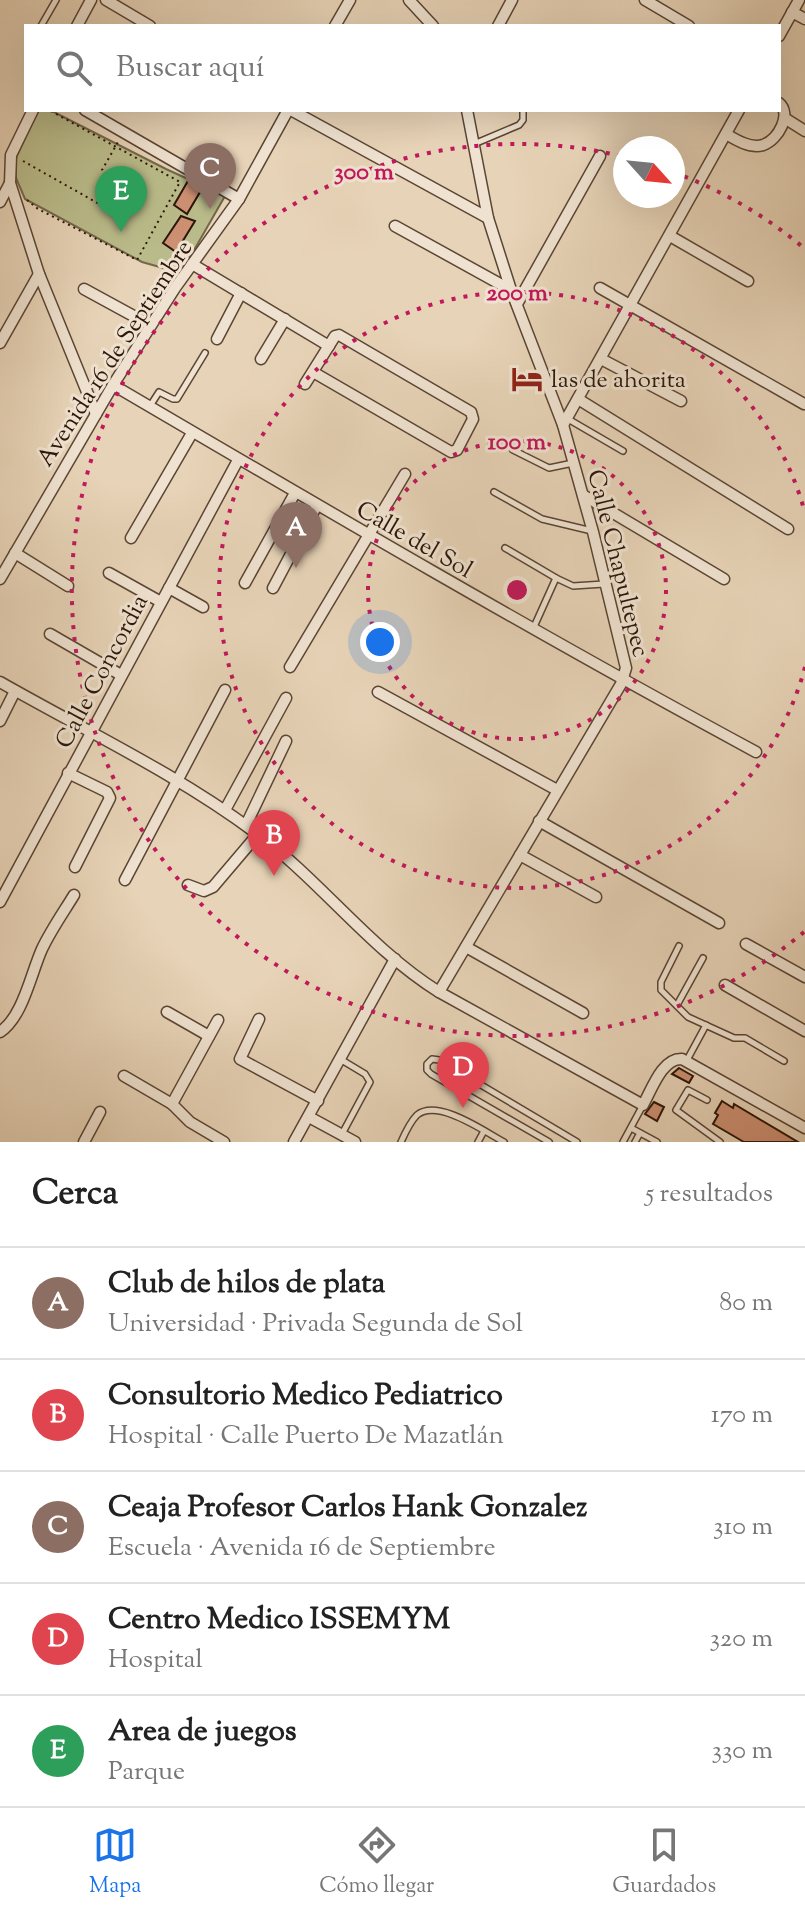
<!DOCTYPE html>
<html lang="es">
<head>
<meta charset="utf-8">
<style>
  body { margin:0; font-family:"Sorts Mill Goudy",serif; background:#f6f6f6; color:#222 }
  .compass { position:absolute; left:613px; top:136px; width:72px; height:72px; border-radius:50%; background:#fff; box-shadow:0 8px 32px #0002; rotate:117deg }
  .you { position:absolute; left:380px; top:642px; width:28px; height:28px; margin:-20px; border:6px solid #fff; border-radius:50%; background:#1a73e8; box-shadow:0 0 0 12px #1a73e833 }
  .badge { display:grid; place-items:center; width:52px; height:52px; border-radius:50%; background:#1a73e8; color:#fff; font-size:26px; font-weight:700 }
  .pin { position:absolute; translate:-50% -66px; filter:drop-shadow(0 2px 4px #0008) }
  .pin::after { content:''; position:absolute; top:42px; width:28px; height:24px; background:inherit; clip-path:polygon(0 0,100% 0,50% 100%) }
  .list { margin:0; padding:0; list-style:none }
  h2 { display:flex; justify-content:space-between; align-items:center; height:104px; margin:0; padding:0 32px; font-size:34px }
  h2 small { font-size:26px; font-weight:400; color:#767676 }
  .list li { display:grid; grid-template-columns:52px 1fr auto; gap:24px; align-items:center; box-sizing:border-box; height:112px; padding:0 32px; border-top:2px solid #e0e0e0 }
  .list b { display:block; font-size:30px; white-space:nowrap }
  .list p { margin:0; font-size:26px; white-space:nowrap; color:#767676 }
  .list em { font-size:26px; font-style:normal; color:#767676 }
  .icon { flex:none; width:44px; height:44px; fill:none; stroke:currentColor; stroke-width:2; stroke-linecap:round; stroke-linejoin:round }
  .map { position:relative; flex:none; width:805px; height:1142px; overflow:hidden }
  .search { position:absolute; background:#fff; box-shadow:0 8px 32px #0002; left:24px; right:24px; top:24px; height:88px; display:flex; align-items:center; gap:20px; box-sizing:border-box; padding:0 28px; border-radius:0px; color:#767676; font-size:30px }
  .sheet { height:664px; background:#fff }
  nav { display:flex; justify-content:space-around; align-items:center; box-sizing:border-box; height:112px; border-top:2px solid #e0e0e0; background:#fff; font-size:22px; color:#767676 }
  nav a { display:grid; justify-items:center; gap:4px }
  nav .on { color:#1a73e8 }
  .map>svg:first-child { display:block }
</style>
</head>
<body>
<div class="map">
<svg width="805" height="1142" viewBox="0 0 805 1142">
  <rect width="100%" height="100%" fill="#e7d3b7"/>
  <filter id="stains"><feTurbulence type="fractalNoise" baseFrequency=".0025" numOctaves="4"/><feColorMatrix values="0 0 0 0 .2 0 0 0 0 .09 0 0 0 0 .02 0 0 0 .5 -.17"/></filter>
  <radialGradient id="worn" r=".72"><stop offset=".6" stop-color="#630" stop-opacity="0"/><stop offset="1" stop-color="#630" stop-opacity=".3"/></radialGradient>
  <polygon fill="#babb8a" stroke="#73684a" stroke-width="2" points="38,110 50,110 166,169 225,196 181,273 142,262 25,199 16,178 15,160"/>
  <g fill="#cd9073" stroke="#2c1609" stroke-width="2">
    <polygon points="189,179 203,187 187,214 174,205"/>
    <polygon points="181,216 195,221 176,252 163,243"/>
    <polygon points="679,1068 693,1076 689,1083 672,1074"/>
    <polygon points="722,1101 733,1108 734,1104 798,1142 744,1142 713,1124 718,1115 715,1113"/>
    <polygon points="654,1102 664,1107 657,1121 645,1114"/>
  </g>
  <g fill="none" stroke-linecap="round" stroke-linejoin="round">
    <defs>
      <g id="lane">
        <polyline points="41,26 56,0"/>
        <polyline points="474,144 519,125 523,120 523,110"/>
        <polyline points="150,406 159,392 173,399 177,399 205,353"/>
        <polyline points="568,419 623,451"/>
        <polyline points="513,450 549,468 573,463"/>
        <polyline points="494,492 542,519 592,531"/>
        <polyline points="505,548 556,578"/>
        <polyline points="533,629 556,578 573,586 604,584"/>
        <polyline points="679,946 661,982 661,990 688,1017 734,1038 745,1038 784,1061"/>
        <polyline points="677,1005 703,958"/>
        <polyline points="340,1059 365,1074 370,1082 342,1134"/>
        <polyline points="687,1060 706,1025"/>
        <polyline points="707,1100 688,1090 676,1110 720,1142"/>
        <polyline points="631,1128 657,1142"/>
        <path d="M401,1142C405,1133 410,1122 417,1115C438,1098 485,1132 504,1142"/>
        <polyline points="478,1142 484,1131"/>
        <polyline points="549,1142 431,1074 427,1070 427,1064 432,1059 439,1060 577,1142"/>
        <polyline points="623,1142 643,1105"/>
        <polyline points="635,1142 640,1133"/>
      </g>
      <g id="street">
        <polyline points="106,0 150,26"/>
        <polyline points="409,0 433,26"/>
        <polyline points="645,0 689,26"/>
        <polyline points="792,12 805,19"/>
        <polyline points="77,26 91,0"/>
        <polyline points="335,26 350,0"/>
        <polyline points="498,26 512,0"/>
        <polyline points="779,36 799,0"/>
        <polyline points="33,110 11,155 10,183 39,274 96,414"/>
        <polyline points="85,110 239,199"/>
        <polyline points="291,110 488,218"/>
        <polyline points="786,119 805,131"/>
        <path d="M726,134C736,140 751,149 763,145C779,139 792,114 779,103"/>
        <polyline points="0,202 10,183"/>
        <polyline points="395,226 511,290"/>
        <polyline points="670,236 748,281"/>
        <polyline points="192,264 329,346"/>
        <polyline points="600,288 804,404"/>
        <polyline points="84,289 150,325"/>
        <polyline points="517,304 600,156"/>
        <polyline points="217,339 241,293"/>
        <polyline points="0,343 39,274"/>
        <polyline points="261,359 285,319"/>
        <polyline points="601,359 681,401"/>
        <polyline points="305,384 335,336 339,335 471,412 473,419 457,450 451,452 313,372"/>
        <path d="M113,385C326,510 539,635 756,752"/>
        <polyline points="578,399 788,529"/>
        <polyline points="563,425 739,110"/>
        <polyline points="583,495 724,579"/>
        <polyline points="131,538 192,433"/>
        <polyline points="15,553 68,586"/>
        <polyline points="109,573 161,602"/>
        <polyline points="0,579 113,385 175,288 239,199 288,110"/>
        <polyline points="245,583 295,493"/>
        <polyline points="169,588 203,607"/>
        <polyline points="273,588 317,505"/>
        <polyline points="50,634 121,675"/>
        <polyline points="290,667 405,474"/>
        <path d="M0,682C86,731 177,774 256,833C321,881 370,949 439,992L643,1105C652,1089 662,1058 682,1059L805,1128"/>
        <polyline points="378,692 557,790"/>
        <polyline points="0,721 15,691"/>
        <polyline points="68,773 107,792 110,798 75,867"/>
        <polyline points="225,810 286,698"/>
        <polyline points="539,821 719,923"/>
        <polyline points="246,825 286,741"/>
        <polyline points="520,855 596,897"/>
        <polyline points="125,880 225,690"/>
        <polyline points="188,885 204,891 213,887 258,834"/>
        <polyline points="0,902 238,460"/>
        <polyline points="746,944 805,977"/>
        <polyline points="466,947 583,1013"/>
        <polyline points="725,985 805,1031"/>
        <polyline points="439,992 621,684 626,668 593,532 563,425 511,290 488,218 467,110"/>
        <polyline points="167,1012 209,1036"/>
        <polyline points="259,1019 240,1059 318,1101"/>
        <path d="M0,1032C23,1017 31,973 42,949C51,930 63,913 74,895"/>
        <polyline points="124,1076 172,1104 190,1122 224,1142"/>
        <polyline points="172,1104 218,1020"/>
        <polyline points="309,1117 355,1142"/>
        <polyline points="84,1142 100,1112"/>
        <polyline points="294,1142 395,959"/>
      </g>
    </defs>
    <use href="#lane" stroke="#5b4534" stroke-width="8"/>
    <use href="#street" stroke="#5b4534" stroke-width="13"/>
    <g stroke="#2c1609" stroke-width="2" stroke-dasharray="2 4" stroke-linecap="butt">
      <polyline points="23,161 117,214 123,211 126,196 105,184 102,170 118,142"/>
      <polyline points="27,200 38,209 137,260 180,182 49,110"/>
    </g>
    <use href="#lane" stroke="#efe2d0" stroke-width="5"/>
    <use href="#street" stroke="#efe2d0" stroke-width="10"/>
  </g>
  <g fill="none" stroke="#c2185b" stroke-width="4" stroke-dasharray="4 8">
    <circle cx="517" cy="590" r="149"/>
    <path d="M805 667A298 298 0 1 1 805 513"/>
    <path d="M804 932A446 446 0 1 1 625 157M673 172A446 446 0 0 1 804 248"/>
  </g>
  <defs>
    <symbol id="hotel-bare" viewBox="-9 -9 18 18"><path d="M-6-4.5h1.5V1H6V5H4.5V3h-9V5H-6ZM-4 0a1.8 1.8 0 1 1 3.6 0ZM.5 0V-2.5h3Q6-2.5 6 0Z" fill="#8f2418" stroke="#efe2d0" stroke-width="2.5" paint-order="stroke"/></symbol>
  </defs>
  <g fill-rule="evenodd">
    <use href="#hotel-bare" x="505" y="357" width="44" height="44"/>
  </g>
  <g text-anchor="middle" stroke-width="6" stroke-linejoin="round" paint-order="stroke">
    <g font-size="24" fill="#2c1609" stroke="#efe2d0">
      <text transform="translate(114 353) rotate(-57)" y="8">Avenida 16 de Septiembre</text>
      <text transform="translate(415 539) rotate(30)" y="8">Calle del Sol</text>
      <text transform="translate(619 563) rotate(76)" y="8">Calle Chapultepec</text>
      <text transform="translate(101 671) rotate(-62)" y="8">Calle Concordia</text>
    </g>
    <g font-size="24" fill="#2c1609" stroke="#efe2d0" text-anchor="start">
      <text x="551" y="387">las de ahorita</text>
    </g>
  </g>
  <circle cx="517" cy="590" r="12" fill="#c2185b" stroke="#efe2d0" stroke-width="4"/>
  <g font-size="24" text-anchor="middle" font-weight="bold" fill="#c2185b" stroke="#efe2d0" stroke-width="6" stroke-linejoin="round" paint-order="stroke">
    <text x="364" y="179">300 m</text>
    <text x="517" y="300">200 m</text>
    <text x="517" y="449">100 m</text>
  </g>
  <rect width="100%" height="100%" filter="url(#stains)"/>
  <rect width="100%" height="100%" fill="url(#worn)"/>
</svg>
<svg class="compass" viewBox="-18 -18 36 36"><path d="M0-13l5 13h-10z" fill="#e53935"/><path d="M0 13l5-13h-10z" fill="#767676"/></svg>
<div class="you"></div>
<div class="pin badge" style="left:296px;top:568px;background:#8d6e63">A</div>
<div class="pin badge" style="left:274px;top:876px;background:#e0444e">B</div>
<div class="pin badge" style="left:210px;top:209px;background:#8d6e63">C</div>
<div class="pin badge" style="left:463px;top:1108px;background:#e0444e">D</div>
<div class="pin badge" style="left:121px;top:232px;background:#2e9e5b">E</div>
<div class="search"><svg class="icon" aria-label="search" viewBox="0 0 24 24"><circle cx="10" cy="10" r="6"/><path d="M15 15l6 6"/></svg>Buscar aquí</div>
</div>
<section class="sheet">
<h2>Cerca<small>5 resultados</small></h2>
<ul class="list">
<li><span class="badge" style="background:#8d6e63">A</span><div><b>Club de hilos de plata</b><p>Universidad · Privada Segunda de Sol</p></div><em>80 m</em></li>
<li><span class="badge" style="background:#e0444e">B</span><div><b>Consultorio Medico Pediatrico</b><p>Hospital · Calle Puerto De Mazatlán</p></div><em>170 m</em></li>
<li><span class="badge" style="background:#8d6e63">C</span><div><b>Ceaja Profesor Carlos Hank Gonzalez</b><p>Escuela · Avenida 16 de Septiembre</p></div><em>310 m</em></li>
<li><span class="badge" style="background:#e0444e">D</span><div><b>Centro Medico ISSEMYM</b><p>Hospital</p></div><em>320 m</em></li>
<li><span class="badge" style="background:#2e9e5b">E</span><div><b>Area de juegos</b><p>Parque</p></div><em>330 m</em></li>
</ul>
</section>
<nav>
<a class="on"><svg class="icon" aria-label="map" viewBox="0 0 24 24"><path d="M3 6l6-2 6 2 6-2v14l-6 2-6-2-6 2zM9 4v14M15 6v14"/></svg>Mapa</a>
<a><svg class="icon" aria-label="directions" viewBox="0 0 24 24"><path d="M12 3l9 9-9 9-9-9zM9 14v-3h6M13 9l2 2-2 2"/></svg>Cómo llegar</a>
<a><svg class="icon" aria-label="saved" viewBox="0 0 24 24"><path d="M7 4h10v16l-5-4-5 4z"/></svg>Guardados</a>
</nav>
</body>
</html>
